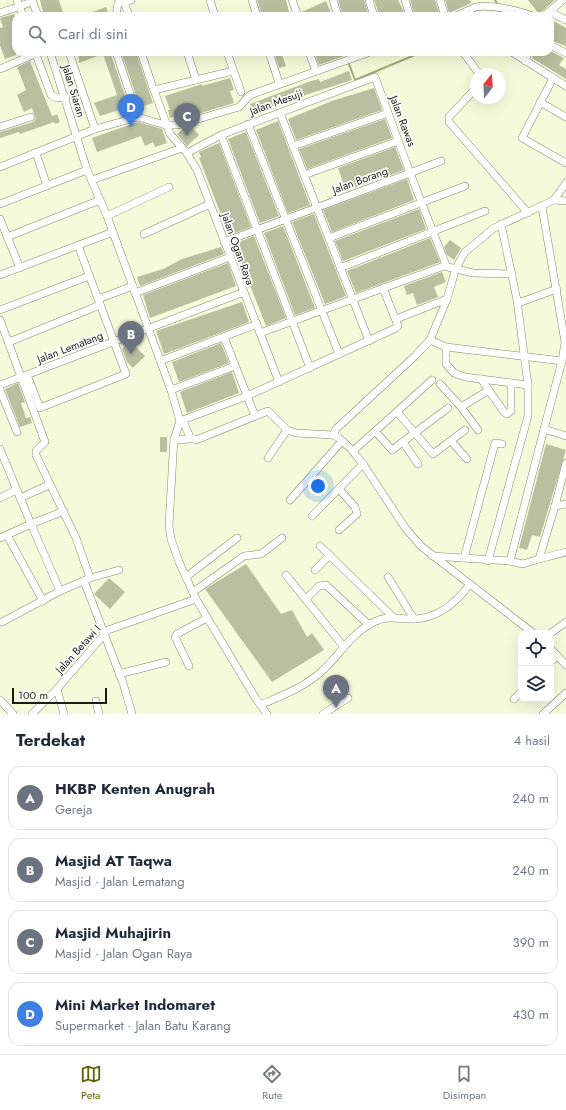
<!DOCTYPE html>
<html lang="id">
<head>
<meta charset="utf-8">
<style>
  body { margin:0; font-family:Jost,sans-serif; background:#f2f2f3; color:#1f2937 }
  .controls { position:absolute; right:12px; bottom:12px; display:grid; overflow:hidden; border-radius:8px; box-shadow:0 4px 16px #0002 }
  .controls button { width:36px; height:36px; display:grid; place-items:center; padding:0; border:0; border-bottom:1px solid #e0e1e3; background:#fff; color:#1f2937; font:20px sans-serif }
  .compass { position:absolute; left:470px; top:68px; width:36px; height:36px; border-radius:50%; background:#fff; box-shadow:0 4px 16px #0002; rotate:17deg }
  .scale { position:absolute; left:12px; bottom:10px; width:95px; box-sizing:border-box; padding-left:4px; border:2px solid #1b1d11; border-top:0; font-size:11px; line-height:14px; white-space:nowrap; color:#1b1d11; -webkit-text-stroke:3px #fff; paint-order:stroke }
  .you { position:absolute; left:318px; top:486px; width:14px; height:14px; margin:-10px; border:3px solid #fff; border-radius:50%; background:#1a73e8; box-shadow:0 0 0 6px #1a73e833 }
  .badge { display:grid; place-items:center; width:26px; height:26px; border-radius:50%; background:#596302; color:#fff; font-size:13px; font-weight:700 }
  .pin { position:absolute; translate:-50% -33px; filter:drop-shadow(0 1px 2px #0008) }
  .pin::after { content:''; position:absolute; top:21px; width:14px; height:12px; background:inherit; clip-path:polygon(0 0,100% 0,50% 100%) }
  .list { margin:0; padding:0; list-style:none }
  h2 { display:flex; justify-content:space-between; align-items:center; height:52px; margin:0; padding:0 16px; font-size:17px }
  h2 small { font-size:13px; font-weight:400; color:#747a83 }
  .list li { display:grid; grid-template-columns:26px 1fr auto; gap:12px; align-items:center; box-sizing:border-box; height:64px; margin:0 8px 8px; padding:0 8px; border:1px solid #e0e1e3; border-radius:12px }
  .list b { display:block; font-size:15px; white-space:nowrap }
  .list p { margin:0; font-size:13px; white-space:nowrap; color:#747a83 }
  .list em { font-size:13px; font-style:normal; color:#747a83 }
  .icon { flex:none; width:22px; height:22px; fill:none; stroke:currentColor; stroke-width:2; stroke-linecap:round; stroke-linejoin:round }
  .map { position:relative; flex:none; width:566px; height:714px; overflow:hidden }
  .search { position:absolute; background:#fff; box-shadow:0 4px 16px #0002; left:12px; right:12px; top:12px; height:44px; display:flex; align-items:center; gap:10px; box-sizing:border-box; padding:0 14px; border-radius:12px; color:#747a83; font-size:15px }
  .sheet { height:340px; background:#fff }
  nav { display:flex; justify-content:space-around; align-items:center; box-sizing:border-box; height:56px; border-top:1px solid #e0e1e3; background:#fff; font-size:11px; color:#747a83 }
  nav a { display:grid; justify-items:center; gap:2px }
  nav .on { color:#596302 }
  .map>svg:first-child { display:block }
</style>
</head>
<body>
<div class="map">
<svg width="566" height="714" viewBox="0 0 566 714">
  <rect width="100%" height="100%" fill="#f5fbda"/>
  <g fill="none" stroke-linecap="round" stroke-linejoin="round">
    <g stroke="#a1aa74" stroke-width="2">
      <polyline points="495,0 498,5"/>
      <polyline points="499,9 500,16"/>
      <polyline points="349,64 355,80 422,52"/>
    </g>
  </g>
  <g fill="#b9bf9f">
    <polygon points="40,0 59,0 63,13 44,16"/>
    <polygon points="257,0 286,0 290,16 262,16"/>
    <polygon points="338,0 364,0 369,16 343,16"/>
    <polygon points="374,0 398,0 404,12 402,13 403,16 380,16"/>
    <polygon points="410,0 435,0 440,16 415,16"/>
    <polygon points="445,0 470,0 471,3 449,13"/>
    <polygon points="528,0 555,0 539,14"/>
    <polygon points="326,1 332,16 319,16 318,13 303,16 302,12"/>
    <polygon points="106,7 108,13 106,16 82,16"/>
    <polygon points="14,14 16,19 16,55 5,59 0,45 0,28 3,27 0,18"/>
    <polygon points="550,19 566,28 566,46 550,40"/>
    <polygon points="550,51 564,58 559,65 566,69 566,79 532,58 535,52 550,52"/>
    <polygon points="78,52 110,52 126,98 120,100 122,109 100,116 94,103 117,95 103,54 79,63"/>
    <polygon points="121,52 136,52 153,103 140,107"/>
    <polygon points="274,52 281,52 286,66 279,68"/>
    <polygon points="314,52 326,52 327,54 342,52 344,56 319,65"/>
    <polygon points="30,61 52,116 57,114 60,122 55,124 54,122 20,134 19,132 0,138 0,132 33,122 36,119 32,108 24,112 17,95 26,90 17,67"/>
    <polygon points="349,71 352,80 262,109 263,111 254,114 250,104 311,81 319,79 320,82"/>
    <polygon points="230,78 234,90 230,91 234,103 185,118 183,114 170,118 168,110 170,110 165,96 202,84 202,86"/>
    <polygon points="374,88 382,110 296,140 288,119 332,101"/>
    <polygon points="385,119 392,138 307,169 299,149"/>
    <polygon points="278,121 310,205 288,213 256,130"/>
    <polygon points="138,122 162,129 167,143 155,147 153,142 145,146 141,136 97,152 92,138"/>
    <polygon points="191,126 199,135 187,146 177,134 184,128"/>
    <polygon points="246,132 279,216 260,223 228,139"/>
    <polygon points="219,143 251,227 229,235 199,158 201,157 199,152"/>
    <polygon points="395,147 404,170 346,191 338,168"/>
    <polygon points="407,179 414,200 332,232 323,210"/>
    <polygon points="419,209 426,229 343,261 335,241"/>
    <polygon points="314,214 346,296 325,304 292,222"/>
    <polygon points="283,226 315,308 295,315 264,233"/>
    <polygon points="254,236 286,318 266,326 234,244"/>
    <polygon points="430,238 440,262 356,293 347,271"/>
    <polygon points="450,240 461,248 454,260 447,255 444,247"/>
    <polygon points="221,247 224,254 140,286 137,277 163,269 182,259"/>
    <polygon points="228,263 236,286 150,318 143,295"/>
    <polygon points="442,272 446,282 434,287 438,297 417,305 413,293 407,295 404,286"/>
    <polygon points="242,302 249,322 164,354 156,331"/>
    <polygon points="130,341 145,356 133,368 127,362 122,349"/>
    <polygon points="221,343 229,363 179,382 172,362"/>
    <polygon points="232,372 239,393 187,413 180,392"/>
    <polygon points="18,383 25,402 21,403 26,418 30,417 32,423 20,427 5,389"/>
    <rect x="160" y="437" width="7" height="15"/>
    <polygon points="546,444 566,450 540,537 532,535 527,550 519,548"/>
    <polygon points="246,564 281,614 292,610 307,637 312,633 324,650 272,682 205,589"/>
    <polygon points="109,578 125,592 110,609 94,594"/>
  </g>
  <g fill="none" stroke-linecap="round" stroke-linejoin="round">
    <defs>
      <g id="minor">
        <polyline points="17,0 23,16"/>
        <polyline points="32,0 38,16"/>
        <polyline points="210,0 215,16"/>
        <polyline points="252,0 257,16"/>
        <polyline points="292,0 298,16"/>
        <polyline points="333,0 338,16"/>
        <polyline points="369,0 374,16"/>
        <polyline points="405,0 410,16"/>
        <polyline points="440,0 445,16"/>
        <polyline points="124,2 129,16"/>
        <polyline points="550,12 566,20"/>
        <polyline points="0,13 32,2"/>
        <polyline points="116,16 118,3 131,0"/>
        <path d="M456,16C463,13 470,9 476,7C489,4 521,11 532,16"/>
        <polyline points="544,16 563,0"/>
        <polyline points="550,45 566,53"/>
        <polyline points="35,52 51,95 57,98 66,97"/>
        <polyline points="50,52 87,170 107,216 171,390 180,421 174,440 173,454 169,526 171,539 179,562 196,599 256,699 267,714"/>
        <polyline points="69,52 95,129"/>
        <polyline points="116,52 138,117"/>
        <polyline points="141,52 153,88"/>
        <polyline points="187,52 196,80"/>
        <polyline points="227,52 241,92"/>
        <polyline points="269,52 279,83"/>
        <polyline points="309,52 316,71"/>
        <polyline points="463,52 479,74"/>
        <polyline points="512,52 566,86"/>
        <polyline points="525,61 528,52"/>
        <polyline points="0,69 39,52"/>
        <polyline points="553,78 522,138 566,163"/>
        <polyline points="476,88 449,117 449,122 528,213"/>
        <polyline points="540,102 566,117"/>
        <polyline points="280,113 369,341"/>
        <polyline points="248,124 339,354"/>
        <polyline points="0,127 31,117"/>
        <polyline points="221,135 310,368"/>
        <polyline points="293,146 388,113"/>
        <polyline points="36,153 47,186"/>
        <polyline points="187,153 221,135 375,77 410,173 441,161"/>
        <polyline points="0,167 95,129 138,117 165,125 178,125 239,107 250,95 370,52"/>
        <polyline points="304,175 398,141"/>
        <polyline points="92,180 182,148"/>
        <polyline points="554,200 566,201"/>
        <polyline points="0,204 87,170"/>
        <polyline points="542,207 565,342 562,361 544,429"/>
        <polyline points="107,216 169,187"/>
        <polyline points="0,219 20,268"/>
        <polyline points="144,234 210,204"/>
        <polyline points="7,237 100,200"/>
        <polyline points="329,238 465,186"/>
        <polyline points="224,242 410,173 446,265"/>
        <polyline points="340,268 485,211"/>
        <polyline points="0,275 113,232"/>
        <polyline points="244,292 260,333 444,266 473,273 512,274"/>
        <polyline points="135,293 230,257"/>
        <polyline points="98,299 133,286"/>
        <polyline points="518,303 557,289"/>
        <polyline points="0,310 89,276"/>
        <polyline points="396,319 447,299"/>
        <polyline points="0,320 45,442 36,451 36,455 76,538 90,578"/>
        <polyline points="260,333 279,382"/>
        <polyline points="224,337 255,416"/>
        <polyline points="430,340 446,347 562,361"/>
        <polyline points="9,342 100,305"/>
        <polyline points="446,347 446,364 454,373 465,377 528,385"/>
        <polyline points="160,361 257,324"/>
        <polyline points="27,375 40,408 126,374 78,245"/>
        <polyline points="481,379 504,412 507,414 511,411 511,383"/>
        <polyline points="440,384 461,407 478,430"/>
        <polyline points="0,385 244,292 197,170 187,153 170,134 154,90 233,71"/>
        <polyline points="0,390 17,432"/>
        <polyline points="171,390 235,366"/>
        <polyline points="461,407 489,390"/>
        <polyline points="397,412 433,454 465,430"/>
        <polyline points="180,421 247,396 396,328 398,326 383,288"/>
        <polyline points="183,421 190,437 196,440 268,411 287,430 296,433 333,435 339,438 351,449 363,464 406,529 422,547 533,633"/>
        <polyline points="375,431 392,450 448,408"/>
        <polyline points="333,435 336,429 415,356 430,340 447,299 456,268 465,252 494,228 554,200 566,183"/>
        <polyline points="174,440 191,439"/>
        <polyline points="451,441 467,459"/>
        <polyline points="403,442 418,464"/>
        <polyline points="0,449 31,524 64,511"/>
        <polyline points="353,451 432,380"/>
        <polyline points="268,458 287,430"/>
        <polyline points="0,498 16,490"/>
        <polyline points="20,498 49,485"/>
        <polyline points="290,500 342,441"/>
        <polyline points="555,506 566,504"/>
        <polyline points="312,516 363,464"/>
        <polyline points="339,530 357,514 355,507 339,489"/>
        <polyline points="7,535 43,601"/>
        <polyline points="0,538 31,524 60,591"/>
        <polyline points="320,546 393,617"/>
        <polyline points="432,556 510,561 523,564 539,559 555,506 566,463"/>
        <polyline points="464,558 495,443 502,444"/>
        <polyline points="539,559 566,552"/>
        <polyline points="488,561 528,416 528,385 517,300 501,224"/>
        <polyline points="510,561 544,429 566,436"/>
        <polyline points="315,570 330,555"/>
        <polyline points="286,575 344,647"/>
        <polyline points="186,577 237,538"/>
        <polyline points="388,577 414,619"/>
        <polyline points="84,581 123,683 132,714"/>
        <polyline points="193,592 244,556 261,554 282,538"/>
        <polyline points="306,599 319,586 326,585 369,625"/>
        <polyline points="2,622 60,591 90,578 119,570"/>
        <polyline points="551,633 566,622"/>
        <polyline points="551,649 566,665"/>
        <polyline points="551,662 557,656"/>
        <polyline points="189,666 175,637 177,634 207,618"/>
        <polyline points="119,674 166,662"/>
        <polyline points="57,689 64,714"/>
        <polyline points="514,699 521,692"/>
        <polyline points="0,700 13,714"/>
        <polyline points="96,701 99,714"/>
        <path d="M260,705C281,696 303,688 321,672C339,656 352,632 374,622C387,615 399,619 413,619C438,619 456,603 470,584"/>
        <polyline points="32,714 57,689 108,630 196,599"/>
        <polyline points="323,714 348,698"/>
        <polyline points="543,714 566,693"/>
      </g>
    </defs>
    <use href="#minor" stroke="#83896b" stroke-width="8"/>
    <use href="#minor" stroke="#fff" stroke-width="7"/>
  </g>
  <g text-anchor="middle" stroke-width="3.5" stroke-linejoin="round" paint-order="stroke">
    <g font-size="11" fill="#1b1d11" stroke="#fff">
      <text transform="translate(74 91) rotate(73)" y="4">Jalan Siaran</text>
      <text transform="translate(276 102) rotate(-20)" y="4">Jalan Mesuji</text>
      <text transform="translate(403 121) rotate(69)" y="4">Jalan Rawas</text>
      <text transform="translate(360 180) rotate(-20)" y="4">Jalan Borang</text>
      <text transform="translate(238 249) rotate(70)" y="4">Jalan Ogan Raya</text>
      <text transform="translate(70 347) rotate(-21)" y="4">Jalan Lematang</text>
      <text transform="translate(78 649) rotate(-48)" y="4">Jalan Betawi I</text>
    </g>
  </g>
</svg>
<div class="controls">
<button><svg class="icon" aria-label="locate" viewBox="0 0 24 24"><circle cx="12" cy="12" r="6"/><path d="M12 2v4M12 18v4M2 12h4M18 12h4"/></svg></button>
<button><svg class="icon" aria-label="layers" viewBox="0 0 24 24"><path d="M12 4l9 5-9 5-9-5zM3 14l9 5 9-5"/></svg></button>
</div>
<svg class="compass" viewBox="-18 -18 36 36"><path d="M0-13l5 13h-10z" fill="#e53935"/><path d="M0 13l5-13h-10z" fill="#747a83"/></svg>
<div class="scale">100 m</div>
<div class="you"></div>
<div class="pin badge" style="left:336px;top:708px;background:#6b7280">A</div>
<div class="pin badge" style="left:131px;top:354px;background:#6b7280">B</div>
<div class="pin badge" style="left:187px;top:136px;background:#6b7280">C</div>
<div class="pin badge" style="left:131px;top:127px;background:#3f7fe0">D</div>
<div class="search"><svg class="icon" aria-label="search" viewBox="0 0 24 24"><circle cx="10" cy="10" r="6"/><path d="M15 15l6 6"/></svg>Cari di sini</div>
</div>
<section class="sheet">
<h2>Terdekat<small>4 hasil</small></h2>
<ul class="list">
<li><span class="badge" style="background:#6b7280">A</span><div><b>HKBP Kenten Anugrah</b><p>Gereja</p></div><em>240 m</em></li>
<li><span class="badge" style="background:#6b7280">B</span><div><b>Masjid AT Taqwa</b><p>Masjid · Jalan Lematang</p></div><em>240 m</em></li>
<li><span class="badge" style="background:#6b7280">C</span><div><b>Masjid Muhajirin</b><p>Masjid · Jalan Ogan Raya</p></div><em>390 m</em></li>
<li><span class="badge" style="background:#3f7fe0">D</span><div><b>Mini Market Indomaret</b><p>Supermarket · Jalan Batu Karang</p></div><em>430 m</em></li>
</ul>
</section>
<nav>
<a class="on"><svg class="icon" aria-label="map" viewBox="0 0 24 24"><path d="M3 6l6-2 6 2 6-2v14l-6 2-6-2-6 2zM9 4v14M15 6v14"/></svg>Peta</a>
<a><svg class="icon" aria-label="directions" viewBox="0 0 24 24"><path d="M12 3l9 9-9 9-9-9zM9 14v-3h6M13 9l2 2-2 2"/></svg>Rute</a>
<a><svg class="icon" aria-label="saved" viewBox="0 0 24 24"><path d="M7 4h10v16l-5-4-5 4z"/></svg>Disimpan</a>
</nav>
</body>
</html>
